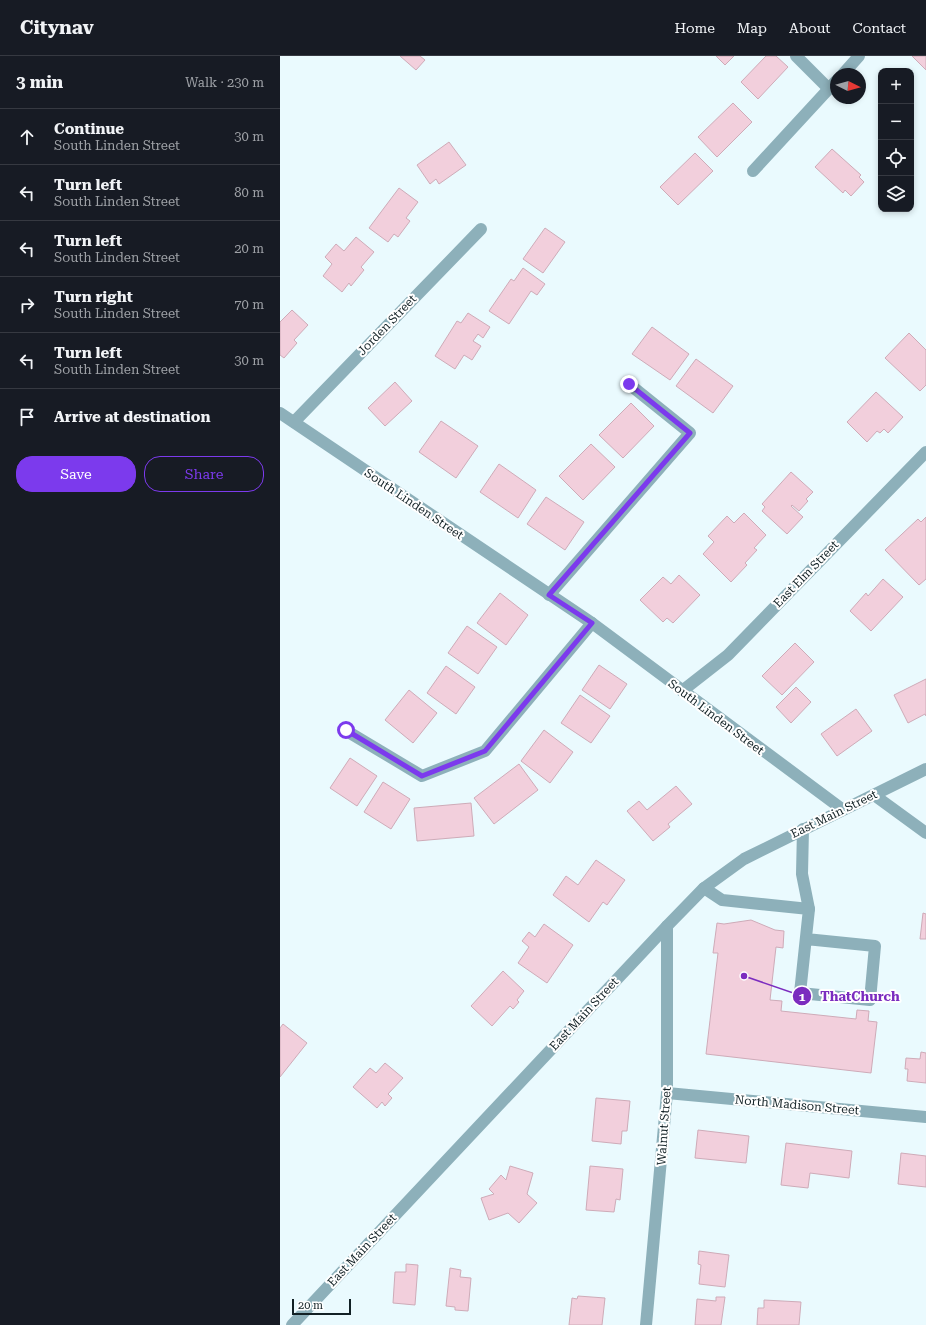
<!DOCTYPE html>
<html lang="en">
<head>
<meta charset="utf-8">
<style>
  body { margin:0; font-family:"Roboto Serif",serif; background:#20242c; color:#f1f3f6 }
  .controls { position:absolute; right:12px; top:12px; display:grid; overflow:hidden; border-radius:8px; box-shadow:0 2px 6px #0003 }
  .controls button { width:36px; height:36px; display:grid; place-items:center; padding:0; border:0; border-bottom:1px solid #363941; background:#171b24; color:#f1f3f6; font:20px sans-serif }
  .compass { position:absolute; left:550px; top:12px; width:36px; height:36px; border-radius:50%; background:#171b24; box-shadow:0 2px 6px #0003; rotate:95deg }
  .scale { position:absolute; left:12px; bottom:10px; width:59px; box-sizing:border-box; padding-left:4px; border:2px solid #122125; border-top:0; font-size:11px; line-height:14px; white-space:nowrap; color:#122125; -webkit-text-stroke:3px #fff; paint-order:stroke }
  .stop { position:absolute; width:12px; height:12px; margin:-9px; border:3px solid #7c3aed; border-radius:50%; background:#fff }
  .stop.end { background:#7c3aed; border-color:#fff; box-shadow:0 1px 4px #0008 }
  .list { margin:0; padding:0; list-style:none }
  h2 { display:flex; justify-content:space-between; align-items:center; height:52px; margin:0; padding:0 16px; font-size:17px }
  h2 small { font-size:13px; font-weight:400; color:#9ea1a6 }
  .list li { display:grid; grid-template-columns:26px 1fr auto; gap:12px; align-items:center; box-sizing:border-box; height:56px; padding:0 16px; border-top:1px solid #363941 }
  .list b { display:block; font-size:15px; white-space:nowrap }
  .list p { margin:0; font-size:13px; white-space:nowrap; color:#9ea1a6 }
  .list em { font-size:13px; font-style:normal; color:#9ea1a6 }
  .actions { display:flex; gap:8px; padding:12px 16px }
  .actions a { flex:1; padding:9px 0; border:1px solid #7c3aed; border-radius:16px; text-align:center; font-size:14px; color:#7c3aed }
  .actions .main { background:#7c3aed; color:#fff }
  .icon { flex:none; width:22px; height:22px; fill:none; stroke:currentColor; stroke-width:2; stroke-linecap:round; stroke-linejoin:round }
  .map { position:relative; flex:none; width:646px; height:1269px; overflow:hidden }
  header { display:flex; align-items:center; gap:24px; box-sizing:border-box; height:56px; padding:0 20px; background:#171b24; border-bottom:1px solid #363941 }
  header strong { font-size:19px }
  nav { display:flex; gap:22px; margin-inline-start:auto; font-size:14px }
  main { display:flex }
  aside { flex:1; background:#171b24 }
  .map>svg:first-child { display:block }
</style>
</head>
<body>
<header>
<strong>Citynav</strong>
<nav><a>Home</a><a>Map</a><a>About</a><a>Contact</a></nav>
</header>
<main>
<aside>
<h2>3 min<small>Walk · 230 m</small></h2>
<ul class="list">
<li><svg class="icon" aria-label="ahead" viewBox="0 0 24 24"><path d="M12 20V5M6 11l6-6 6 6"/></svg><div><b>Continue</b><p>South Linden Street</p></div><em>30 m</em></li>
<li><svg class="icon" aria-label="left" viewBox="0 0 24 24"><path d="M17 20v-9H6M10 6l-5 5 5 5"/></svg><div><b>Turn left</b><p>South Linden Street</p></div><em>80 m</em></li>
<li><svg class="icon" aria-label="left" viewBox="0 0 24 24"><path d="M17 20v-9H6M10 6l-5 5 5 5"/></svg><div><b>Turn left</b><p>South Linden Street</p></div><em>20 m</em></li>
<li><svg class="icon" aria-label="right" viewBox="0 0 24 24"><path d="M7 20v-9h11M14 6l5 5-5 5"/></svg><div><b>Turn right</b><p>South Linden Street</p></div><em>70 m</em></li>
<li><svg class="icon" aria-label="left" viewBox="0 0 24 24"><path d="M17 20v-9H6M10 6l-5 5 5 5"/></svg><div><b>Turn left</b><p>South Linden Street</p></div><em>30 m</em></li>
<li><svg class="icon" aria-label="arrive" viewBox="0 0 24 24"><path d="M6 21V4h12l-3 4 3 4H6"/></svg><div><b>Arrive at destination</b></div></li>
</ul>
<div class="actions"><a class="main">Save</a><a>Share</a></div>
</aside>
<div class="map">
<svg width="646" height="1269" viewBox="0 0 646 1269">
  <rect width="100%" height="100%" fill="#eafafe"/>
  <g fill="#f2cfdc" stroke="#ceabb8">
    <polygon points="120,0 140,0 145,4 136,14"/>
    <polygon points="436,0 454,0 445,9"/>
    <polygon points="486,0 496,0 508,11 478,43 461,26"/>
    <polygon points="632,0 646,0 646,14"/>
    <polygon points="453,47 472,66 437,101 418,81"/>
    <polygon points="169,86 186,109 159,128 156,123 150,128 137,109"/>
    <polygon points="552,93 581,119 579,121 584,126 571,140 565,134 563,137 535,111"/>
    <polygon points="415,97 433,115 398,149 380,131"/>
    <polygon points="119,132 138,146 126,162 130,165 118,181 114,178 108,186 89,172"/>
    <polygon points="265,172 285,186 263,217 243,203"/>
    <polygon points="76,181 94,196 81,211 84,214 71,230 69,227 62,236 43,220 52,208 45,201 56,188 64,195"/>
    <polygon points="243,212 265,228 257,239 251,235 229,268 209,255 231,223 234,225"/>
    <polygon points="12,254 28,269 14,284 17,287 4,302 0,299 0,266"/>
    <polygon points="188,257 210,271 203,282 198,278 193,285 201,290 192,304 184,299 175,313 155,300 177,265 181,267"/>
    <polygon points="372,271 409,298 390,324 352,298"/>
    <polygon points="629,277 646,294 646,329 640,335 605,302"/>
    <polygon points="416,303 453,330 433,357 396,330"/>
    <polygon points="115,326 132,345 105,370 88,352"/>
    <polygon points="596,336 623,361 608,377 604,373 600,377 597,375 587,386 567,366"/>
    <polygon points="351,347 374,370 343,402 319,379"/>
    <polygon points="161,365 198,390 176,422 139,396"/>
    <polygon points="311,388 335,411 303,444 279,420"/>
    <polygon points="219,408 256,434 238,462 200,436"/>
    <polygon points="511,416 533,436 526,443 528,445 519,455 512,449 511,450 523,461 507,478 482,455 485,451 482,448"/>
    <polygon points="266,441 304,466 285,494 247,468"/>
    <polygon points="464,457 486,479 474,492 477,494 465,507 467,509 451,526 423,498 434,486 428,480 447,460 454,467"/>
    <polygon points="646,461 646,523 639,529 605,494 638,463 641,466"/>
    <polygon points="399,519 420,539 393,567 387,562 383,566 360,544 383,521 391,528"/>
    <polygon points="603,523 623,541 591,575 570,555 586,537 588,540"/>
    <polygon points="220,537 248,559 226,589 197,567"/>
    <polygon points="187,570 217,591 198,618 168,597"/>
    <polygon points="515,587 534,606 502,639 482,620"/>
    <polygon points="319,609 347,628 330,653 302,634"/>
    <polygon points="166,610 195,631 176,658 147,637"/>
    <polygon points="646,623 646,660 645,658 628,667 614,639"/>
    <polygon points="516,631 531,646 511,667 496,651"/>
    <polygon points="129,634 157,657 133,687 105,664"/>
    <polygon points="300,639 330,660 311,687 281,667"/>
    <polygon points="576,653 592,675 557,700 541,678"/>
    <polygon points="264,674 293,696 270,727 241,705"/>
    <polygon points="70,702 97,720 77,750 50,732"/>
    <polygon points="239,708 258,734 214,768 194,742"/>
    <polygon points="103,726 130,743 111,773 84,756"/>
    <polygon points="396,730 412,748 388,768 390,771 373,785 347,755 359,745 367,754"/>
    <polygon points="191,747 194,780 137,785 134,752"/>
    <polygon points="316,804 345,824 327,849 323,846 309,866 273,839 286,820 298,829"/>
    <polygon points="643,857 646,858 646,883 640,883"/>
    <polygon points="471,864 495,874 504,875 503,892 496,891 490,944 502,945 501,955 576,963 577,954 589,955 588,965 597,966 591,1017 426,998 438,897 433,897 437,867 444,868"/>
    <polygon points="264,868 293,889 267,927 238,907 249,891 242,885 249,876 255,881"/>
    <polygon points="223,915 244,935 237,944 239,946 233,953 230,950 212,970 191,950"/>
    <polygon points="3,968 27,987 0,1021 0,972"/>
    <polygon points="641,996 646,997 646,1027 627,1025 628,1013 625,1013 626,1002 640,1003"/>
    <polygon points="105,1007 123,1022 108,1038 112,1042 105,1050 102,1046 97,1052 73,1031 90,1012 96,1017"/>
    <polygon points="316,1042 350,1045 347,1075 342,1075 341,1088 312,1085"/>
    <polygon points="418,1074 469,1080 466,1107 415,1102"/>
    <polygon points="506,1087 572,1095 569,1122 530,1117 528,1132 501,1129"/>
    <polygon points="621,1097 646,1100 646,1131 618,1128"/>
    <polygon points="230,1110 253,1117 247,1138 257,1147 239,1167 228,1157 209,1164 201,1142 214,1138 209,1133 221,1119 226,1124"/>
    <polygon points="310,1110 343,1113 340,1144 336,1143 334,1156 306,1154"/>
    <polygon points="419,1195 449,1199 445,1231 419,1228 421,1209 418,1208"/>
    <polygon points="126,1208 138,1209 135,1249 113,1247 115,1216 126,1216"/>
    <polygon points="170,1212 181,1214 180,1221 191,1222 188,1255 175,1254 175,1251 166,1250"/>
    <polygon points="298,1240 325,1242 322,1269 289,1269 292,1242 297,1243"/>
    <polygon points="436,1241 445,1241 441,1269 415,1269 417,1243 436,1245"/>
    <polygon points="484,1244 521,1246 519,1269 477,1269 478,1252 484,1252"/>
  </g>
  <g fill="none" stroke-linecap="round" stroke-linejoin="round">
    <g stroke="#8db0ba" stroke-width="12">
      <polyline points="516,0 549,33"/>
      <polyline points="563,18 579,0"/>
      <polyline points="473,115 556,25"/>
      <polyline points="0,357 312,567 562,753"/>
      <polyline points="14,366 201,173"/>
      <polyline points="269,539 410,377 349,328"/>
      <polyline points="402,635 448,599 646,396"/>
      <polyline points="65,674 142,720 205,695 312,567"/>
      <polyline points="594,739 646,777"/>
      <polyline points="523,773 522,818 529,853"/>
      <polyline points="424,832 442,844 529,853 520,937 590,944 595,890 526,883"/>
      <polyline points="387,1037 646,1061"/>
      <polyline points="12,1269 387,870 424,832 464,803 646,713"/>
      <polyline points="366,1269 387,1037 387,870"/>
    </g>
  </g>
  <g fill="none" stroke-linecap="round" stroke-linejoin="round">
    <polyline stroke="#7c3aed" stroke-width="5" points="66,674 142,720 205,695 312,567 269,539 410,377 349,328"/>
  </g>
  <g text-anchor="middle" stroke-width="4" stroke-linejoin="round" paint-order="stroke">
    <g font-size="12" fill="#122125" stroke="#fff">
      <text transform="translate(107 269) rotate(-46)" y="4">Jorden Street</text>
      <text transform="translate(134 448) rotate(34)" y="4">South Linden Street</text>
      <text transform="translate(526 518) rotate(-46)" y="4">East Elm Street</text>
      <text transform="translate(436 661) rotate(37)" y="4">South Linden Street</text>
      <text transform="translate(554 758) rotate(-26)" y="4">East Main Street</text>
      <text transform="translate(304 958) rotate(-47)" y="4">East Main Street</text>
      <text transform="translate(517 1049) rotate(5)" y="4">North Madison Street</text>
      <text transform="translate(384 1070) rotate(-86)" y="4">Walnut Street</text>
      <text transform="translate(82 1194) rotate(-47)" y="4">East Main Street</text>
    </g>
  </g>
  <path fill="none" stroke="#7b2cbf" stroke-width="1.5" d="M464 920L522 940"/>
  <g fill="#7b2cbf" stroke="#fff" stroke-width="1.5">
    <circle cx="464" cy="920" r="4"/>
    <circle cx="522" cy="940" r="10"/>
  </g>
  <g font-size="12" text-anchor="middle" font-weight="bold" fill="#fff">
    <text x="522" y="945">1</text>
  </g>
  <g font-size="13" text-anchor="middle" font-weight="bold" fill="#7b2cbf" stroke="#fff" stroke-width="4" stroke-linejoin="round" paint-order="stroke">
    <text x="580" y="945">ThatChurch</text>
  </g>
</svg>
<div class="controls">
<button>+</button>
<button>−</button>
<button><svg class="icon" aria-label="locate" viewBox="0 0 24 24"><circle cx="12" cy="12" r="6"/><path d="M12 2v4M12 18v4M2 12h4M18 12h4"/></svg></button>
<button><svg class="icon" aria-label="layers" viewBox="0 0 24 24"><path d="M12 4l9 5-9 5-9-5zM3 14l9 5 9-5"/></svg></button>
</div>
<svg class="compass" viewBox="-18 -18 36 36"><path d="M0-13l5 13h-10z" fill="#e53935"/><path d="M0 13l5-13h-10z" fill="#9ea1a6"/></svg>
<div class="scale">20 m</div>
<div class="stop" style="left:66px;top:674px"></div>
<div class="stop end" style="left:349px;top:328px"></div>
</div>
</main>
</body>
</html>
